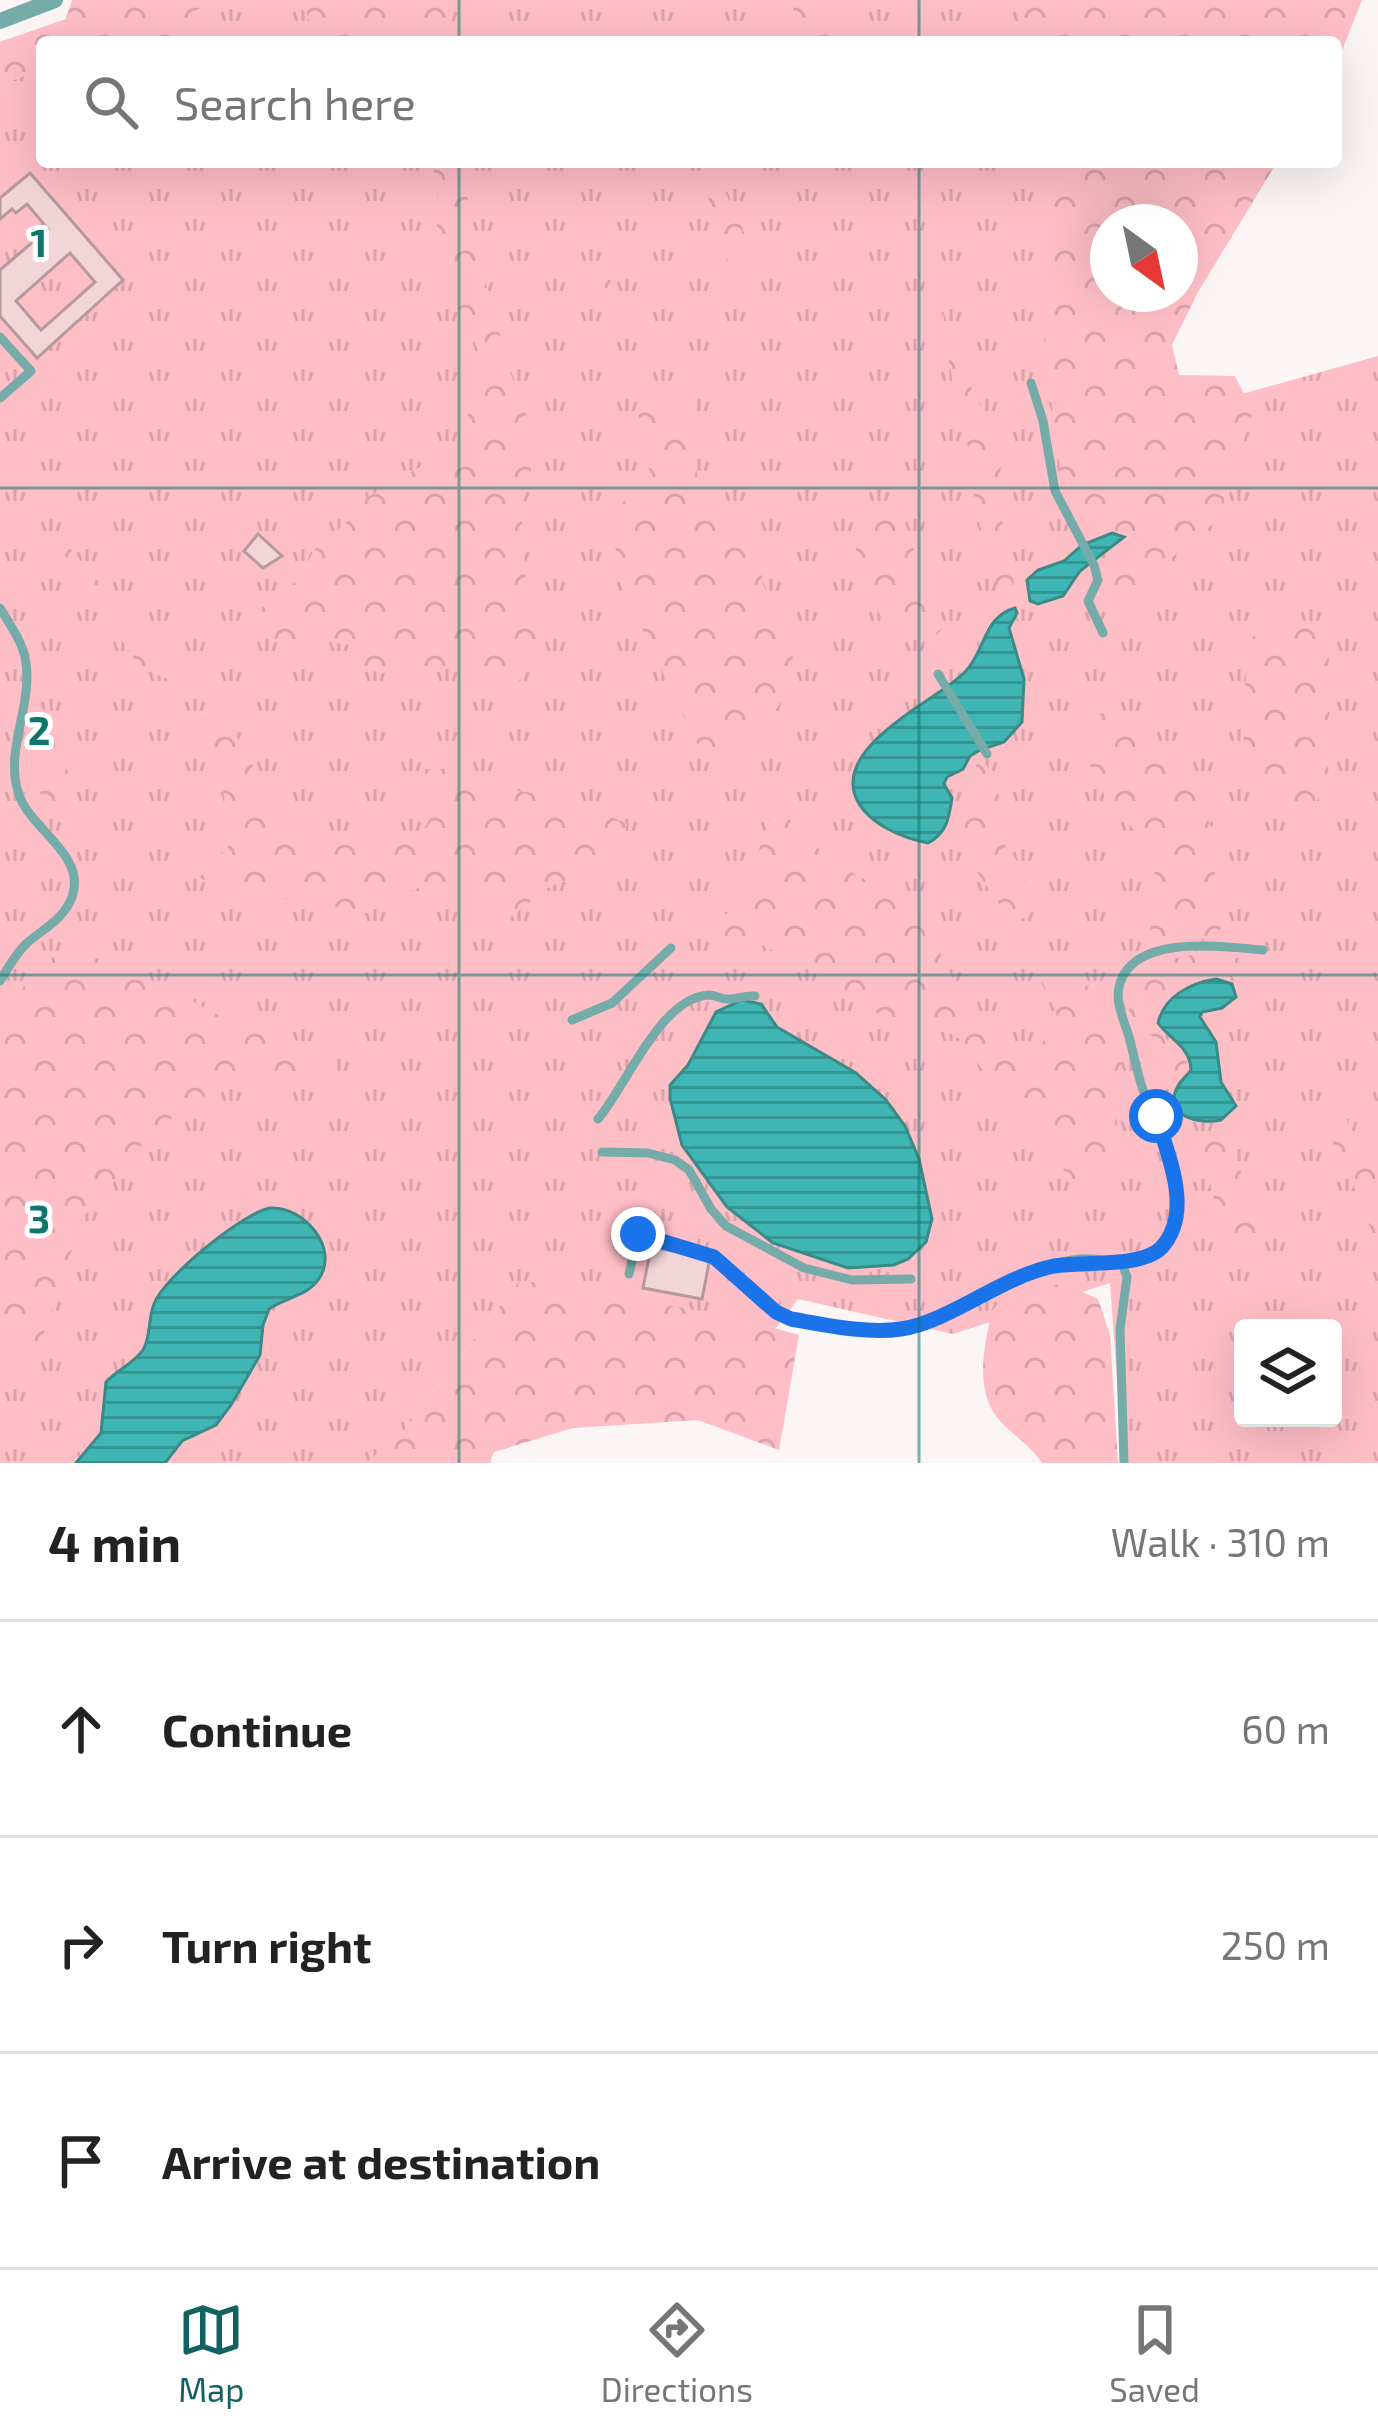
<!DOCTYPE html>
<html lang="en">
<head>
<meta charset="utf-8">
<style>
  body { margin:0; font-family:"Exo 2",sans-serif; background:#f6f6f6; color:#222 }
  .controls { position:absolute; right:36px; bottom:36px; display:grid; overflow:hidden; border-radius:12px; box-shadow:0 12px 48px #0002 }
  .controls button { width:108px; height:108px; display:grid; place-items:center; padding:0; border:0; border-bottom:3px solid #e0e0e0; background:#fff; color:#222; font:60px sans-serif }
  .compass { position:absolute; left:1090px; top:204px; width:108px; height:108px; border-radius:50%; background:#fff; box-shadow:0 12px 48px #0002; rotate:147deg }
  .stop { position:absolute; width:36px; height:36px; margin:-27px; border:9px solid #1a73e8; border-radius:50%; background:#fff }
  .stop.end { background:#1a73e8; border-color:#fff; box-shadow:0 3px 12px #0008 }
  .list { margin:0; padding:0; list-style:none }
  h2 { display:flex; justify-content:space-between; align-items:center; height:156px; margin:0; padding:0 48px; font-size:51px }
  h2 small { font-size:39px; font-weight:400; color:#767676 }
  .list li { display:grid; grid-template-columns:78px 1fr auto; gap:36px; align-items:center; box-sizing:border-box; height:216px; padding:0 48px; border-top:3px solid #e0e0e0 }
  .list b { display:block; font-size:45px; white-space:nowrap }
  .list em { font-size:39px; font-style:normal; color:#767676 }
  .icon { flex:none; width:66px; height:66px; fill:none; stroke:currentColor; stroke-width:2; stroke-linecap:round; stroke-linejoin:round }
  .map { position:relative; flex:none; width:1378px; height:1463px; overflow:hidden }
  .search { position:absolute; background:#fff; box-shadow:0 12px 48px #0002; left:36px; right:36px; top:36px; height:132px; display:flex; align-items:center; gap:30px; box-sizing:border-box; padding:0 42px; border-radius:12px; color:#767676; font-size:45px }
  .sheet { height:804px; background:#fff }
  nav { display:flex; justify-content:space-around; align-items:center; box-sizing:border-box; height:168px; border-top:3px solid #e0e0e0; background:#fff; font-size:33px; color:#767676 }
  nav a { display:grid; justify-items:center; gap:6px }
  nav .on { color:#126262 }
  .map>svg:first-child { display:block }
</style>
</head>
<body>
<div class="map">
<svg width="1378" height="1463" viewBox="0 0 1378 1463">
  <defs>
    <pattern id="grass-tufts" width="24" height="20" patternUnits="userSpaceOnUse" patternTransform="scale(3)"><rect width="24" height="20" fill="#febec6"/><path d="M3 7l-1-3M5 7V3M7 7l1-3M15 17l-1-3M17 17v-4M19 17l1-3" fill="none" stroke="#daa3aa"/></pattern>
    <pattern id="forest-crowns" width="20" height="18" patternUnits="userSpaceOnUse" patternTransform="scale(3)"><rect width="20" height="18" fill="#febec6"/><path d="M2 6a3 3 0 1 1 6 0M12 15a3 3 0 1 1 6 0" fill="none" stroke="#daa3aa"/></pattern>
    <pattern id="water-rules" width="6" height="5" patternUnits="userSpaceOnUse" patternTransform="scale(3)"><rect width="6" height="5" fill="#40b6b4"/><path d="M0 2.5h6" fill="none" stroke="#369492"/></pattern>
  </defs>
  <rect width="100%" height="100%" fill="#fcf5f6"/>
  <path fill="url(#grass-tufts)" fill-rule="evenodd" d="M123,0H1044L1057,42H42V162H1095L1108,222V294L1174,413L1378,356V1463H1123L1110,1283L953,1334L798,1299L776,1328L520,1280L402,1433L367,1463H0V42ZM1243,1328H1333V1418H1243Z"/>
  <g fill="url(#forest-crowns)" fill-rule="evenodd">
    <polygon points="72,0 221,0 190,13 176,42 42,42 42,70 0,85 0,42 66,19"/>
    <path d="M293,0H396C384,33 347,39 316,42L307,14Z"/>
    <polygon points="407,0 447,0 453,42 412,42"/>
    <polygon points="793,0 820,0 856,42 794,42"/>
    <polygon points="1012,0 1362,0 1336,66 1336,42 1029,42"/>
    <path d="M432,162H455L469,203L479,261L516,391L530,423L534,460L521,504L526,586L530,601L548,629L544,644L515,686C497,680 478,670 459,667C424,660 388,689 356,661L358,646C345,645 331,641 319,641C285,643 273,649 254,614L300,578L314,550L354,516L366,498L457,446L479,382L482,359L434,253L439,203Z"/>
    <path d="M699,162H713C722,197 759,239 747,272L734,269L724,254Z"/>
    <path d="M1044,162H1277L1198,292L1172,345L1179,375L1235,376L1253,412L1218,520L1165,563L1129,602L1091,592L1069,537L1044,346L1049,222ZM1108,222H1180V294H1108Z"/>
    <polygon points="605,275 616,286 628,312 666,360 655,361 607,314 591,291"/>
    <path d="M941,307L951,347L984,413L1002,461L996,500L1011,552L1014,587L1010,596L997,591C994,562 982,538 976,510C971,491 975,471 970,454C957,405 947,358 941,307Z"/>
    <polygon points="639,384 653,405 682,417 687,397 694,401 697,474 730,514 761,570 763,584 778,618 790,633 793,658 793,678 781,702 750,745 726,756 702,754 623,589 615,546 616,517 624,501 651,478 638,413"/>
    <path d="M885,502L896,506L904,519L925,584L945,626L936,635L903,643C874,616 848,559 857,520Z"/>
    <polygon points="57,544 68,546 125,612 139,644 177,677 169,680 140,667"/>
    <polygon points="1279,611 1326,629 1330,676 1328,790 1305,811 1270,809 1259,787 1239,723 1252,638"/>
    <path d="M49,700L52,731L78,798L74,810L41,795C32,774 36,719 49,700Z"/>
    <polygon points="1116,711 1134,721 1147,742 1172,750 1216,836 1215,875 1224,923 1217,934 1153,944 1150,930 1160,903 1150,847 1106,799 1090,765 1084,745 1086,728 1096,714"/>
    <path d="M207,716L233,730L264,787L310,846L417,843L431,816L418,781L425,769H455L503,788L576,801L627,824L599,866L545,889L505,922C443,871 435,876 367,913C310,901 253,898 199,878L228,847C227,797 223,773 196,731Z"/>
    <polygon points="979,756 994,776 1006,821 1003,843 1016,859 1034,902 1030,914 1017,922 1010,919 955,841 957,812 982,798 974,773"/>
    <path d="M779,796L792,825L832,861L897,898L907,914L933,938L959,991L1010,1047C1032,1047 1045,1044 1060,1028C1056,1002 1037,983 1032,957L1040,958L1053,973L1079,988L1097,983L1109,1006L1110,1025L1126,1080L1124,1100L1117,1119L1116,1155L1105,1173L1073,1183L1047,1147L993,1099L992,1083L960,1039L917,1016L894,1019L873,1012L809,970L762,945L743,957L725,960L714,952L722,917L746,900L770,871L758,852Z"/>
    <polygon points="78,952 130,969 216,1014 326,1050 335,1064 335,1075 323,1086 233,1087 193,1100 147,1139 82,1219 40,1345 22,1354 0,1345 0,1030 31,973 50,958"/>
    <path d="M1194,954L1247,959V966L1268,1002C1249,995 1238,977 1219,969C1192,976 1168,992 1150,1013L1151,1024L1187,1059L1186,1067L1177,1076L1163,1043C1133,1023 1127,1026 1129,984L1148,965Z"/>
    <path d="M1331,1091L1338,1093L1357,1151L1361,1144L1378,1141V1248L1349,1174L1354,1159L1345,1166L1334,1158C1337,1134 1318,1120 1331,1091Z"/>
    <polygon points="1227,1129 1245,1184 1268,1221 1252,1263 1225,1256 1210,1182 1196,1152 1199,1139"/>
    <polygon points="520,1280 735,1317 799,1335 779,1450 698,1420 573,1428 494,1452 490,1463 366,1463 402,1433"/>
    <path d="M1065,1284L1098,1299L1110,1335L1118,1463H1042C1030,1445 1015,1437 1001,1422C973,1393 984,1343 993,1309L1024,1288Z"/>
  </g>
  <g fill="url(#water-rules)" stroke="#3a8a88" stroke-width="3">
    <polygon points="1112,533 1124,537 1080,571 1063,596 1038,604 1030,601 1027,580 1038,570 1064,561 1082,545"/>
    <path d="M1015,608L1017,613L1009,628L1024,679L1022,722L1004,742L980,750L970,756L963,769L947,777L944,784L952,798C949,818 947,833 928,843C903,838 870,825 857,800C831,746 937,701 965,672C986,650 983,617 1015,608Z"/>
    <path d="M1216,979L1232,984L1236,997L1222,1008L1202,1012L1200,1017L1216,1042L1221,1082L1236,1106L1221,1120C1200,1125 1161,1116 1178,1086C1181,1080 1187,1076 1191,1070C1190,1046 1170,1040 1158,1023C1164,996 1191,983 1216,979Z"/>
    <polygon points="742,1000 761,1004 777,1027 856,1073 886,1100 905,1126 919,1159 932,1219 926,1242 908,1259 894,1265 848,1268 773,1243 727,1207 682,1145 670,1098 670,1085 688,1065 716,1012"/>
    <path d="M270,1208C304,1206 341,1249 318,1280C307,1296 284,1298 269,1309L263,1325L260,1355L231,1405L216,1425L182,1441L165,1463H76L101,1433L106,1382C116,1371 134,1363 143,1350C151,1337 148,1318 154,1304C164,1277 243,1213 270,1208Z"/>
  </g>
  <g fill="#f2d5d8" stroke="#b5999c" stroke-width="3" fill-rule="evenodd">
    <path d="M30,173L123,280L37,358L0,316V270L48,229L27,204L16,213L12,209L0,219V198ZM70,253L95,282L41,330L16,301Z"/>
    <polygon points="258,534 282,556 263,568 244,551"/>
    <polygon points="651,1247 710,1258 702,1299 643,1288"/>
  </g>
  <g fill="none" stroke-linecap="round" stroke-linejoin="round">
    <g stroke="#75acaa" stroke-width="9">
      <polyline points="0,337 31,371 0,398"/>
      <polyline points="1031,383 1043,421 1055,491 1094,565 1098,580 1088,601 1103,633"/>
      <path d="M0,608C9,623 21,640 25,657C35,703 3,750 19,795C31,830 87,855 72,897C64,919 43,929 27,943C16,953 8,968 0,981"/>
      <polyline points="938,674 987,754"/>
      <polyline points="572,1020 612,1003 671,948"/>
      <path d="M598,1119C626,1087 660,997 709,995C715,995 721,999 727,999C738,999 745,995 755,996"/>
      <polyline points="602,1152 648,1153 675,1160 689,1170 711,1209 726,1226 804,1268 852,1280 911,1279"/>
      <path d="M1119,1262C1130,1260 1144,1259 1155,1253C1204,1225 1158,1128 1143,1090C1137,1073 1134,1055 1129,1037C1124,1020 1114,1001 1120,983C1136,933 1225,947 1263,950"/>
      <path d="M629,1274L638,1234L646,1235L714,1257L775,1312L791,1319C826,1325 868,1336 903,1329C967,1318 1052,1234 1123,1266L1127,1277L1120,1329L1124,1463"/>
    </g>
    <polyline stroke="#75acaa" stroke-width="16" points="0,21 55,0"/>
  </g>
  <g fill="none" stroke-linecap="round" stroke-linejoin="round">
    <path stroke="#1a73e8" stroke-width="15" d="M638,1234L714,1257L776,1312L791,1319C826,1325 866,1334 901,1329C949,1322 1000,1277 1054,1266C1083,1261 1141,1268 1161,1248C1194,1213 1168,1155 1156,1116"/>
  </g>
  <path fill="none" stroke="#0f766e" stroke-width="3" stroke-opacity="0.55" d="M459,0V42M919,0V42M459,162V1463M919,162V1463M0,488H1378M0,975H1378"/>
  <g font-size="39" text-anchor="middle" font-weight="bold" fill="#0f766e" stroke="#fff" stroke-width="10" stroke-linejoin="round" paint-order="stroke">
    <text x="39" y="257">1</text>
    <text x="39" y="745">2</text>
    <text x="39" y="1233">3</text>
  </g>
</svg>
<div class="controls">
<button><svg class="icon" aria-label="layers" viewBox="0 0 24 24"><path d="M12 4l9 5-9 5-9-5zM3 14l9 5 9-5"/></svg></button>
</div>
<svg class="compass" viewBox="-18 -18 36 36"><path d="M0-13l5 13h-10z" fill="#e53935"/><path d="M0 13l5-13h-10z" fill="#767676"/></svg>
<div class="stop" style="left:1156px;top:1116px"></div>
<div class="stop end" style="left:638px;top:1234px"></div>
<div class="search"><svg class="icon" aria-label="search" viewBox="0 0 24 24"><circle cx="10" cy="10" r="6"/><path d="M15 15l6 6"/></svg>Search here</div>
</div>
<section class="sheet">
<h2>4 min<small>Walk · 310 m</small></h2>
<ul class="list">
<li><svg class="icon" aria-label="ahead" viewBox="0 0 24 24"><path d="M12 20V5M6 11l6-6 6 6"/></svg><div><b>Continue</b></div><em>60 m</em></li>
<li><svg class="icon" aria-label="right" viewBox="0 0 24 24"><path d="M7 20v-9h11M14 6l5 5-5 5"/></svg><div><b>Turn right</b></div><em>250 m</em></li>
<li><svg class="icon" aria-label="arrive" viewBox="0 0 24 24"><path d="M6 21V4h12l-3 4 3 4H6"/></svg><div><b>Arrive at destination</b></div></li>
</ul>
</section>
<nav>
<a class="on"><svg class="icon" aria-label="map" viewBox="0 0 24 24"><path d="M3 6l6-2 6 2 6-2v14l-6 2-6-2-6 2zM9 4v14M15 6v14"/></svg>Map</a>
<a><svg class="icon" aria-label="directions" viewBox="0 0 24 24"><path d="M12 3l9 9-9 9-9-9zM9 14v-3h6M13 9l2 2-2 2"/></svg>Directions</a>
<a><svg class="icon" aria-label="saved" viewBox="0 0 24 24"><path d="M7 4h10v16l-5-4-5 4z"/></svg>Saved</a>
</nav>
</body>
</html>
